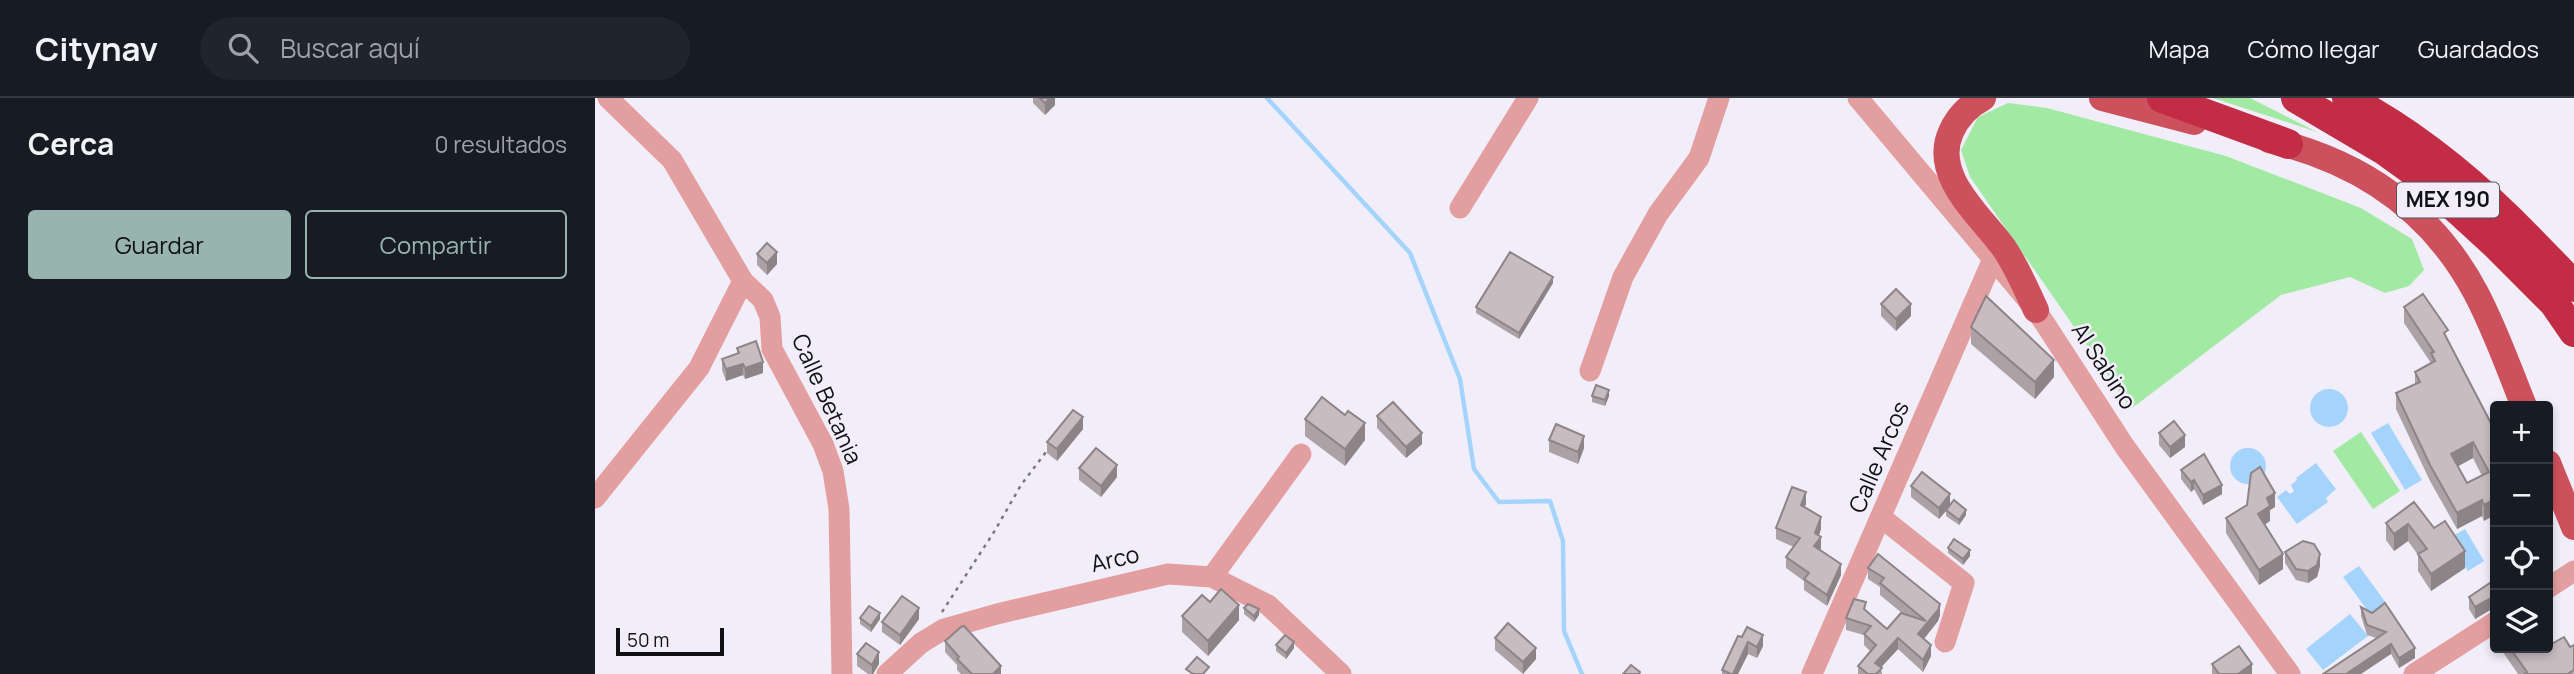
<!DOCTYPE html>
<html lang="es">
<head>
<meta charset="utf-8">
<style>
  body { margin:0; font-family:Manrope,sans-serif; background:#20242c; color:#f1f3f6 }
  .controls { position:absolute; right:21px; bottom:21px; display:grid; overflow:hidden; border-radius:7px; box-shadow:0 4px 10px #0003 }
  .controls button { width:63px; height:63px; display:grid; place-items:center; padding:0; border:0; border-bottom:2px solid #363941; background:#171b24; color:#f1f3f6; font:35px sans-serif }
  .scale { position:absolute; left:21px; bottom:18px; width:108px; box-sizing:border-box; padding-left:7px; border:4px solid #111013; border-top:0; font-size:19px; line-height:24px; white-space:nowrap; color:#111013; -webkit-text-stroke:5px #f2eef9; paint-order:stroke }
  .list { margin:0; padding:0; list-style:none }
  h2 { display:flex; justify-content:space-between; align-items:center; height:91px; margin:0; padding:0 28px; font-size:30px }
  h2 small { font-size:23px; font-weight:400; color:#9ea1a6 }
  .actions { display:flex; gap:14px; padding:21px 28px }
  .actions a { flex:1; padding:16px 0; border:2px solid #97b5ae; border-radius:7px; text-align:center; font-size:24px; color:#97b5ae }
  .actions .main { background:#97b5ae; color:#111 }
  .icon { flex:none; width:38px; height:38px; fill:none; stroke:currentColor; stroke-width:2; stroke-linecap:round; stroke-linejoin:round }
  .map { position:relative; flex:none; width:1979px; height:576px; overflow:hidden }
  header { display:flex; align-items:center; gap:42px; box-sizing:border-box; height:98px; padding:0 35px; background:#171b24; border-bottom:2px solid #363941 }
  header strong { font-size:33px }
  nav { display:flex; gap:38px; margin-inline-start:auto; font-size:24px }
  .search { width:490px; height:63px; background:#20242c; display:flex; align-items:center; gap:18px; box-sizing:border-box; padding:0 24px; border-radius:38px; color:#9ea1a6; font-size:26px }
  main { display:flex }
  aside { flex:1; background:#171b24 }
  .map>svg:first-child { display:block }
</style>
</head>
<body>
<header>
<strong>Citynav</strong>
<div class="search"><svg class="icon" aria-label="search" viewBox="0 0 24 24"><circle cx="10" cy="10" r="6"/><path d="M15 15l6 6"/></svg>Buscar aquí</div>
<nav><a>Mapa</a><a>Cómo llegar</a><a>Guardados</a></nav>
</header>
<main>
<aside>
<h2>Cerca<small>0 resultados</small></h2>
<ul class="list">
</ul>
<div class="actions"><a class="main">Guardar</a><a>Compartir</a></div>
</aside>
<div class="map">
<svg width="1979" height="576" viewBox="0 0 1979 576">
  <rect width="100%" height="100%" fill="#f2eef9"/>
  <g fill="#a2e9a3">
    <polygon points="1618,0 1655,0 1722,34"/>
    <polygon points="1413,5 1452,10 1631,58 1766,110 1817,141 1829,172 1814,188 1790,195 1755,179 1686,197 1536,311 1375,79 1366,52 1383,19"/>
    <polygon points="1766,334 1805,393 1778,411 1738,353"/>
  </g>
  <g fill="#a4d4fc">
    <circle cx="1734" cy="310" r="19"/>
    <polygon points="1793,325 1827,382 1810,392 1776,335"/>
    <circle cx="1653" cy="368" r="18"/>
    <polygon points="1721,365 1741,391 1731,400 1733,404 1702,426 1682,399 1691,392 1695,396 1699,393 1696,387 1702,382 1701,380"/>
    <polygon points="1870,431 1889,463 1873,473 1853,441"/>
    <polygon points="1764,468 1791,505 1775,516 1748,479"/>
    <polygon points="1755,516 1773,538 1728,572 1711,551"/>
  </g>
  <g fill="none" stroke-linecap="round" stroke-linejoin="round">
    <polyline stroke="#a4d4fc" stroke-width="4.5" points="672,0 815,155 865,281 879,371 904,404 955,403 968,443 969,533 987,576"/>
    <polyline stroke="#7a787f" stroke-width="2.5" stroke-dasharray="3.5 5" stroke-linecap="butt" points="347,514 399,434 426,387 454,350"/>
    <g stroke="#e39ea0" stroke-width="21">
      <polyline points="13,0 77,62 148,183 168,202 175,219 177,251 228,346 238,373 244,411 247,576"/>
      <polyline points="1263,0 1441,212 1530,349 1695,576"/>
      <polyline points="865,110 933,0"/>
      <polyline points="995,273 1028,179 1063,116 1104,60 1124,0"/>
      <polyline points="0,400 104,270 148,183"/>
      <polyline points="1287,420 1369,485 1350,544"/>
      <polyline points="617,479 706,356"/>
      <polyline points="1953,490 1979,473"/>
      <polyline points="292,576 326,545 349,531 402,516 573,476 617,479 673,507 746,576"/>
      <polyline points="1217,576 1398,161"/>
      <polyline points="1819,576 1900,524"/>
    </g>
    <g stroke="#cd515d" stroke-width="26">
      <path d="M1388,0C1373,8 1363,18 1356,34C1336,78 1386,118 1409,150C1422,169 1431,191 1441,212"/>
      <polyline points="1507,0 1599,24"/>
      <path d="M1674,42C1764,63 1837,112 1881,195C1900,231 1914,271 1929,308"/>
      <polyline points="1953,365 1979,429"/>
    </g>
    <g stroke="#c22c45" stroke-width="30">
      <polyline points="1567,0 1693,46"/>
      <polyline points="1701,0 1789,52 1828,80 1900,146 1959,205 1979,234"/>
      <path d="M1752,0C1821,36 1881,86 1935,142C1949,157 1966,172 1979,189"/>
    </g>
  </g>
  <g fill="#aca2a6" fill-rule="evenodd">
    <polygon points="438,0 460,0 460,7 450,17 438,5"/>
    <polygon points="162,156 182,166 172,177 162,167"/>
    <polygon points="958,185 924,241 881,215 881,209"/>
    <polygon points="1286,206 1316,218 1301,233 1286,218"/>
    <path d="M1809,209L1853,242L1900,333L1889,423L1887,418L1862,431L1835,383L1801,311V295L1820,286V274L1836,265L1809,225ZM1878,360L1887,378L1872,385L1863,368Z"/>
    <polygon points="1376,229 1459,279 1440,301 1376,246"/>
    <polygon points="142,250 168,275 150,281 148,277 131,283 127,272 127,261 142,255"/>
    <polygon points="997,298 1014,298 1010,308 997,304"/>
    <polygon points="782,318 827,346 811,360 782,330"/>
    <polygon points="710,321 770,342 750,368 710,338"/>
    <polygon points="488,331 462,363 452,355 452,344"/>
    <polygon points="1564,335 1590,349 1575,360 1564,347"/>
    <polygon points="954,342 989,350 983,366 954,354"/>
    <polygon points="484,370 522,379 506,399 484,382"/>
    <polygon points="1586,372 1627,396 1608,407 1599,391 1596,394 1586,381"/>
    <polygon points="1316,388 1355,407 1371,417 1364,427 1351,418 1351,413 1344,421 1316,399"/>
    <polygon points="1819,404 1870,470 1836,493 1823,473 1823,457 1813,443 1799,453 1791,442 1791,425"/>
    <polygon points="1211,406 1209,409 1226,431 1224,437 1226,450 1225,451 1246,477 1232,508 1209,492 1209,483 1191,470 1191,459 1199,449 1181,441 1181,430"/>
    <polygon points="1680,409 1675,412 1675,423 1669,427 1688,471 1664,487 1631,435 1631,420"/>
    <polygon points="1353,450 1375,458 1368,467 1353,455"/>
    <polygon points="1690,454 1725,468 1722,479 1713,485 1701,482 1690,465"/>
    <polygon points="1273,470 1345,517 1343,523 1329,541 1336,558 1328,574 1303,551 1286,569 1287,576 1263,576 1263,568 1275,553 1269,547 1269,537 1251,532 1251,520 1271,513 1292,531 1308,516 1285,497 1285,489 1273,481"/>
    <polygon points="1900,493 1900,509 1880,521 1874,511 1874,499"/>
    <polygon points="615,504 644,522 613,558 587,534 587,518"/>
    <polygon points="1766,509 1820,560 1804,570 1796,556 1781,540 1772,537 1766,518"/>
    <polygon points="649,510 664,517 659,524 649,516"/>
    <polygon points="265,520 285,521 276,534 265,526"/>
    <polygon points="324,521 305,547 287,534 287,524"/>
    <polygon points="1143,538 1168,548 1162,560 1153,556 1143,576 1127,576 1127,572"/>
    <polygon points="900,540 941,561 928,576 900,552"/>
    <polygon points="350,543 406,576 366,576 362,572 362,567 350,554"/>
    <polygon points="681,547 699,550 691,561 681,553"/>
    <polygon points="1975,549 1979,576 1923,576 1905,550"/>
    <polygon points="262,556 284,566 278,576 273,576 262,568"/>
    <polygon points="1617,566 1657,576 1617,576"/>
  </g>
  <g fill="#8c8487">
    <polygon points="455,0 460,0 460,7 450,17 450,5"/>
    <polygon points="182,154 182,166 172,177 172,165"/>
    <polygon points="958,179 958,185 924,241 924,235"/>
    <polygon points="1316,206 1316,218 1301,233 1301,221"/>
    <polygon points="1459,262 1459,279 1440,301 1440,284"/>
    <polygon points="168,264 168,275 150,281 150,270"/>
    <polygon points="148,266 148,277 131,283 131,271"/>
    <polygon points="1014,292 1014,298 1010,308 1010,302"/>
    <polygon points="488,319 488,331 462,363 462,351"/>
    <polygon points="770,325 770,342 750,368 750,351"/>
    <polygon points="827,335 827,346 811,360 811,349"/>
    <polygon points="1590,337 1590,349 1575,360 1575,349"/>
    <polygon points="989,338 989,350 983,366 983,354"/>
    <polygon points="1878,344 1878,360 1856,372 1856,356"/>
    <polygon points="522,367 522,379 506,399 506,388"/>
    <polygon points="1599,382 1599,391 1596,394 1596,384"/>
    <polygon points="1627,387 1627,396 1608,407 1608,397"/>
    <polygon points="1211,394 1211,406 1206,418 1206,407"/>
    <polygon points="1680,395 1680,409 1675,412 1675,423 1663,431 1663,416 1672,400"/>
    <polygon points="1355,396 1355,408 1344,421 1344,410"/>
    <polygon points="1900,401 1900,417 1889,423 1889,407"/>
    <polygon points="1887,402 1887,418 1862,431 1862,415"/>
    <polygon points="1371,412 1371,417 1364,427 1364,422"/>
    <polygon points="1226,419 1226,431 1221,445 1226,439 1226,450 1219,459 1220,435"/>
    <polygon points="1813,426 1813,443 1799,453 1799,436"/>
    <polygon points="1956,450 1955,473 1953,475 1953,451"/>
    <polygon points="1375,452 1375,458 1368,467 1368,461"/>
    <polygon points="1870,453 1870,470 1836,493 1836,476"/>
    <polygon points="1688,456 1688,471 1664,487 1664,472"/>
    <polygon points="1725,456 1725,468 1722,479 1713,485 1713,473"/>
    <polygon points="1246,466 1246,477 1232,508 1232,497"/>
    <polygon points="1900,498 1900,509 1880,521 1880,509"/>
    <polygon points="1345,506 1345,517 1343,523 1323,548 1323,536"/>
    <polygon points="644,507 644,522 613,558 613,543"/>
    <polygon points="324,510 324,521 305,547 305,537"/>
    <polygon points="664,511 664,517 659,524 659,518"/>
    <polygon points="285,515 285,521 276,534 276,528"/>
    <polygon points="1168,537 1168,548 1162,560 1162,549"/>
    <polygon points="1303,540 1303,551 1280,576 1280,565"/>
    <polygon points="699,544 699,550 691,561 691,555"/>
    <polygon points="1153,544 1153,556 1143,576 1138,576"/>
    <polygon points="1796,546 1796,556 1766,576 1751,576"/>
    <polygon points="1336,547 1336,558 1328,574 1328,562"/>
    <polygon points="941,550 941,561 928,576 928,564"/>
    <polygon points="1820,550 1820,560 1804,570 1804,560"/>
    <polygon points="284,554 284,566 278,576 277,576 277,567"/>
    <polygon points="1657,566 1657,576 1643,576"/>
    <polygon points="406,568 406,576 398,576"/>
  </g>
  <g fill="#c8bcc1" stroke="#8c8487" stroke-width="2" fill-rule="evenodd">
    <polygon points="445,0 455,0 450,5"/>
    <polygon points="172,145 182,154 172,165 162,156"/>
    <polygon points="915,154 958,179 924,235 881,209"/>
    <polygon points="1301,191 1316,206 1301,221 1286,206"/>
    <path d="M1828,196L1853,232L1849,235L1900,333V401L1889,407L1887,402L1862,415L1835,367L1801,295L1825,284L1820,274L1840,263L1836,255L1839,254L1809,209ZM1878,344L1894,374L1872,385L1856,356Z"/>
    <polygon points="1391,198 1459,262 1440,284 1376,229"/>
    <polygon points="161,243 168,264 150,270 148,266 131,271 127,261 144,255 142,250"/>
    <polygon points="1001,287 1014,292 1010,302 997,298"/>
    <polygon points="727,299 750,317 753,313 770,325 750,351 710,321"/>
    <polygon points="798,304 827,335 811,349 782,318"/>
    <polygon points="478,312 488,319 462,351 452,344"/>
    <polygon points="1579,323 1590,337 1575,349 1564,335"/>
    <polygon points="961,326 989,338 983,354 954,342"/>
    <polygon points="501,350 522,367 506,388 484,370"/>
    <polygon points="1609,356 1627,387 1608,397 1599,382 1596,384 1586,372"/>
    <polygon points="1665,369 1680,395 1672,400 1675,408 1663,416 1688,456 1664,472 1631,420 1652,407 1656,375"/>
    <polygon points="1327,374 1355,396 1344,410 1316,388"/>
    <polygon points="1197,389 1211,394 1206,407 1226,419 1220,435 1226,439 1219,448 1246,466 1232,497 1209,481 1214,475 1191,459 1205,440 1181,430"/>
    <polygon points="1359,402 1371,412 1364,422 1351,412"/>
    <polygon points="1819,404 1839,430 1850,423 1870,453 1836,476 1823,456 1832,451 1813,426 1799,436 1791,425"/>
    <polygon points="1359,441 1375,452 1368,461 1353,450"/>
    <polygon points="1953,442 1956,450 1953,451"/>
    <polygon points="1708,443 1719,446 1725,456 1722,467 1713,473 1701,471 1690,454"/>
    <polygon points="1283,456 1345,506 1343,512 1323,536 1336,547 1328,562 1303,540 1280,565 1287,570 1281,576 1273,576 1263,568 1281,547 1269,536 1276,528 1251,520 1259,501 1271,504 1269,511 1292,531 1306,515 1331,523 1285,485 1289,480 1273,470"/>
    <polygon points="1895,485 1900,493 1900,498 1880,509 1874,499"/>
    <polygon points="626,491 644,507 613,543 587,518 607,497 615,504"/>
    <polygon points="307,498 324,510 305,537 287,524"/>
    <polygon points="1790,505 1820,550 1804,560 1796,546 1751,576 1728,576 1791,534 1772,527 1766,509 1777,515"/>
    <polygon points="653,506 664,511 659,518 649,510"/>
    <polygon points="274,508 285,515 276,528 265,520"/>
    <polygon points="913,525 941,550 928,564 900,540"/>
    <polygon points="369,528 406,568 398,576 377,576 362,561 364,559 350,543 366,529"/>
    <polygon points="1152,529 1168,537 1162,549 1153,544 1138,576 1136,576 1127,572 1143,538 1147,539"/>
    <polygon points="690,537 699,544 691,555 681,547"/>
    <polygon points="1969,539 1975,549 1979,547 1979,572 1972,576 1929,576 1932,574 1915,550 1953,550 1953,548"/>
    <polygon points="271,545 284,554 277,567 262,556"/>
    <polygon points="1644,548 1657,566 1643,576 1624,576 1617,566"/>
    <polygon points="602,559 614,569 608,576 598,576 591,571"/>
    <polygon points="1036,567 1045,574 1044,576 1028,576"/>
  </g>
  <g text-anchor="middle" stroke-width="5" stroke-linejoin="round" paint-order="stroke">
    <rect fill="#f2eef9" stroke="#545358" stroke-width="2" x="1802" y="84.5" width="102" height="35" rx="5"/>
    <g font-size="21" font-weight="bold" fill="#111013">
      <text x="1853" y="109">MEX 190</text>
    </g>
    <g font-size="23" fill="#111013" stroke="#f2eef9">
      <text transform="translate(1509 268) rotate(57)" y="8">Al Sabino</text>
      <text transform="translate(232 301) rotate(66)" y="8">Calle Betania</text>
      <text transform="translate(1284 359) rotate(-67)" y="8">Calle Arcos</text>
      <text transform="translate(520 461) rotate(-13)" y="8">Arco</text>
    </g>
  </g>
</svg>
<div class="controls">
<button>+</button>
<button>−</button>
<button><svg class="icon" aria-label="locate" viewBox="0 0 24 24"><circle cx="12" cy="12" r="6"/><path d="M12 2v4M12 18v4M2 12h4M18 12h4"/></svg></button>
<button><svg class="icon" aria-label="layers" viewBox="0 0 24 24"><path d="M12 4l9 5-9 5-9-5zM3 14l9 5 9-5"/></svg></button>
</div>
<div class="scale">50 m</div>
</div>
</main>
</body>
</html>
